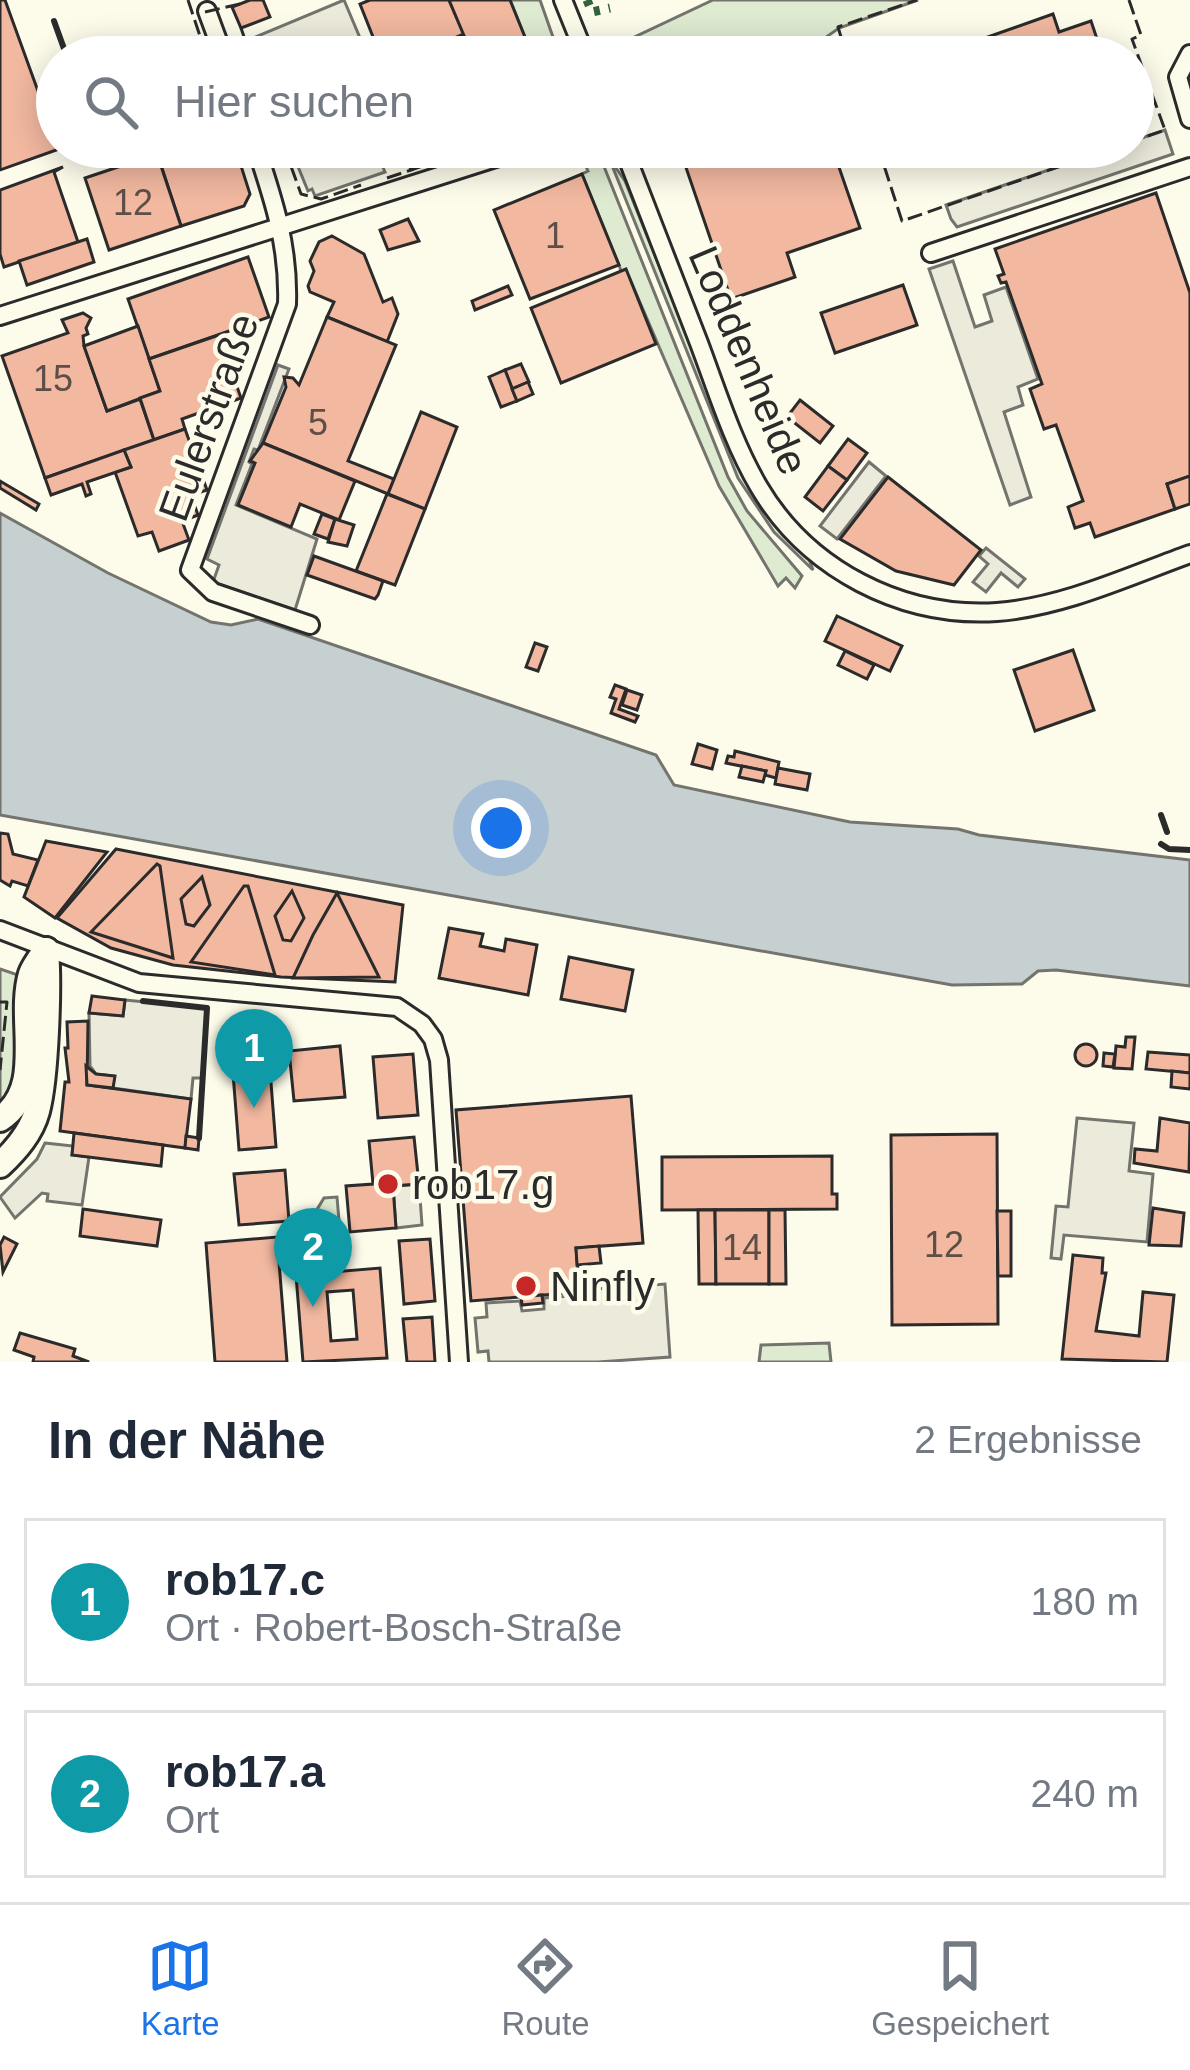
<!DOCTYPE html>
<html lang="de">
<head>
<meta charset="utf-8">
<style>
  body { margin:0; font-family:Arial,sans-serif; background:#f6f6f7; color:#1f2937 }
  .you { position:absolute; left:501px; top:828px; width:42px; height:42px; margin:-30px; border:9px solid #fff; border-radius:50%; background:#1a73e8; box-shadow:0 0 0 18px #1a73e833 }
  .badge { display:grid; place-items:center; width:78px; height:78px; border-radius:50%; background:#1a73e8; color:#fff; font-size:39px; font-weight:700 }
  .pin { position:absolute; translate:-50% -99px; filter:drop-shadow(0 3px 6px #0008) }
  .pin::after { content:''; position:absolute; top:63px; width:42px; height:36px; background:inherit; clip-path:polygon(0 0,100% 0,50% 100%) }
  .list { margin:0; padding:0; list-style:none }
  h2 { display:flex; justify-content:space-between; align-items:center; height:156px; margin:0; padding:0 48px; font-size:51px }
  h2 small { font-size:39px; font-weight:400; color:#747a83 }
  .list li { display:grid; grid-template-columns:78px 1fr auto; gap:36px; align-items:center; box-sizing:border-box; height:168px; margin:0 24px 24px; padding:0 24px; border:3px solid #e0e1e3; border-radius:0px }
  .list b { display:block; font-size:45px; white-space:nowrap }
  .list p { margin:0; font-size:39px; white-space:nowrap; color:#747a83 }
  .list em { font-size:39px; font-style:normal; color:#747a83 }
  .icon { flex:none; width:66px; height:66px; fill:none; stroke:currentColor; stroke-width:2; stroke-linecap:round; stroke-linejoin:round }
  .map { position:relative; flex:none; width:1190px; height:1362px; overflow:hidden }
  .search { position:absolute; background:#fff; box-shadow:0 6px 30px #0003; left:36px; right:36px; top:36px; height:132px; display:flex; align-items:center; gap:30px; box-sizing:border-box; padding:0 42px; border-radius:66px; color:#747a83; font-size:45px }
  .sheet { height:540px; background:#fff }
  nav { display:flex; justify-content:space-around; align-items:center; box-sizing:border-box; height:168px; border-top:3px solid #e0e1e3; background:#fff; font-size:33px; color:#747a83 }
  nav a { display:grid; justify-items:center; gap:6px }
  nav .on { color:#1a73e8 }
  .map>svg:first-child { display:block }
</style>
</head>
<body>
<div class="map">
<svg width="1190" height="1362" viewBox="0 0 1190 1362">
  <rect width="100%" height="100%" fill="#fdfbea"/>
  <g fill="#deebd1" stroke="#74746e" stroke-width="3">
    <polygon points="510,0 540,0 560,57 533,57"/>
    <polygon points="713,0 918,0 839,28 798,57 610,57 607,50"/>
    <polygon points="581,155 601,159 728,477 747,511 802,576 795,588 786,578 778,586 719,486 626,270 621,271 619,265 582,174 588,171"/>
    <polygon points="609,158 625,181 744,477 771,520 809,559 813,570 774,532 738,478"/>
    <polygon points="0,969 21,976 19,1074 0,1108"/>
    <polygon points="337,1197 340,1233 332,1242 311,1239 310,1221 324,1198"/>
    <polygon points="829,1343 831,1362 759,1362 761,1345"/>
  </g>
  <g fill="#eceadb" stroke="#74746e" stroke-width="3">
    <polygon points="344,0 368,57 253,57 246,41"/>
    <polygon points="1165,130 1173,154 957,227 951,219 946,205 1116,147 1133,147 1133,141"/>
    <polygon points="290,147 374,147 385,172 315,196 312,189 308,191"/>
    <polygon points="953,261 975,327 992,321 984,295 1006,287 1038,379 1018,387 1023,405 1004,412 1031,497 1010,505 929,269"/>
    <polygon points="278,365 289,369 258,450 254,449 249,462 252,464 236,505 317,539 295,610 213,582 219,565 207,559"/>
    <polygon points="869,462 886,476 837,539 820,526"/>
    <polygon points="986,548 1025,579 1018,587 1001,573 986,592 973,582 988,564 979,556"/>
    <polygon points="125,1000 207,1008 202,1078 193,1078 191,1099 113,1088 114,1076 96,1074 90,1066 89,1013 123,1016"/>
    <polygon points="1077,1118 1134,1123 1129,1171 1153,1174 1147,1242 1064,1235 1061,1259 1051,1258 1056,1206 1068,1207"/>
    <polygon points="45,1143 73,1146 72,1155 89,1157 82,1205 47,1201 48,1194 42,1193 15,1218 0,1197 37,1159"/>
    <polygon points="419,1184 422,1225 396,1228 393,1186"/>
    <polygon points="665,1284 670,1357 598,1362 489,1362 488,1351 478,1352 475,1318 487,1317 486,1303 520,1301 522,1311 544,1309 544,1298 581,1295 582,1290"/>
  </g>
  <polygon fill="#c7d0d0" stroke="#74746e" stroke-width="3" points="0,513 108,573 211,622 231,625 258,619 656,755 674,785 850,822 958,829 979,835 1190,860 1190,986 1056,970 1038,971 1022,984 952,985 0,815"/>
  <g fill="#f2b8a0" stroke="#2b2b2b" stroke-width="3" fill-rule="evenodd">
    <polygon points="0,0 5,0 59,149 0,170"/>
    <polygon points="250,0 263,0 270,17 241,28 232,7"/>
    <polygon points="370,0 449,0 464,34 409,57 381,57 360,4"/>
    <polygon points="449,0 510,0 533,57 473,57"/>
    <polygon points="1053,14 1059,32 1091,21 1103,57 931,57"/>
    <polygon points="155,147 235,147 250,194 244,206 181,226"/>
    <polygon points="699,147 832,147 860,228 787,253 795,277 731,299 681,153"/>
    <polygon points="907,147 948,147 911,160"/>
    <polygon points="157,154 181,226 109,250 85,178"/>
    <polygon points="63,167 54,172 78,242 4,267 0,254 0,190"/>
    <polygon points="582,174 619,265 530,299 494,210"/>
    <polygon points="1156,193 1190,293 1190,476 1167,484 1175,509 1095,537 1090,523 1075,528 1068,507 1083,501 1056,425 1044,429 1030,389 1042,384 1006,282 1001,283 998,276 1004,274 995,249"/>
    <polygon points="408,219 419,241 388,250 380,230"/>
    <polygon points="332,236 364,254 383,302 392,298 398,314 387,342 327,317 334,302 310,292 308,286 314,271 310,261 319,242"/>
    <polygon points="87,239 94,262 27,285 19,261"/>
    <polygon points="248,257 269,317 149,359 128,299"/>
    <polygon points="626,269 656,344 561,383 531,308"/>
    <polygon points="903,285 917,325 835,353 821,313"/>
    <polygon points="508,286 512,295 475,310 472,301"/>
    <polygon points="83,313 91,318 86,328 88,334 83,336 84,346 107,411 140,399 154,440 45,478 2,356 68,333 62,320"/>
    <polygon points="327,317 396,345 348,461 394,479 388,494 263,443 286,387 284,377 293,378 299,385"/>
    <polygon points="138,326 160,391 107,411 84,346"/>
    <polygon points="219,335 241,398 182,419 185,429 154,440 140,398 160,391 149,359"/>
    <polygon points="521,364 529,382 512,389 505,370"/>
    <polygon points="505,370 517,401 501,407 489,377"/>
    <polygon points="528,382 533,394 517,401 512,389"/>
    <polygon points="800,400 833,426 820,443 787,417"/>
    <polygon points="421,412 457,427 425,509 388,494"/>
    <polygon points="185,429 207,490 191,495 198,515 182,521 189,540 159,551 152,532 138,536 115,472 131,467 124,450"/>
    <polygon points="848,439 867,453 847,480 828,466"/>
    <polygon points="263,443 355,481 339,520 300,504 291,527 238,505 255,463 250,461"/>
    <polygon points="124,450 131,467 87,482 91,494 86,496 82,484 51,495 45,478"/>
    <polygon points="828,466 847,480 823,511 805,497"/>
    <polygon points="1190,476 1190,504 1175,509 1167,484"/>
    <polygon points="888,477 981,550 954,585 896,571 840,539"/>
    <polygon points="0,481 39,504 36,510 0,488"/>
    <polygon points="387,494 425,509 395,585 356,571"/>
    <polygon points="322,514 335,519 328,539 314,534"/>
    <polygon points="335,519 354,525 347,546 328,542"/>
    <polygon points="314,556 383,581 378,595 375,599 307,575"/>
    <polygon points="837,616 902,646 890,671 825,641"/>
    <polygon points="535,643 547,647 538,671 526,667"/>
    <polygon points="1073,650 1094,710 1035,731 1014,670"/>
    <polygon points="845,651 874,665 867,679 838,665"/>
    <polygon points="615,685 626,689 619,709 638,716 635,722 611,713 616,699 610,697"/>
    <polygon points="627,690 642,695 637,710 622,705"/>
    <polygon points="698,744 717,750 712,769 692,764"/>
    <polygon points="735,751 779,762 776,778 765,775 766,771 726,763 728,756 734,757"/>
    <polygon points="742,766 766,771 763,782 739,777"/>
    <polygon points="778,768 810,774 807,790 775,784"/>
    <polygon points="0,833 8,834 13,854 38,860 28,886 12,881 10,886 0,880"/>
    <polygon points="46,841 107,852 55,918 24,897"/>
    <polygon points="116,849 403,905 395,982 281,977 173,965 111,948 57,918"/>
    <polygon points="157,864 160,866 173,958 91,932"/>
    <polygon points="202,877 210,905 194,926 186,924 181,899"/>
    <polygon points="244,886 248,886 275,975 191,962"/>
    <polygon points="292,891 304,918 291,941 283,940 275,916"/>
    <polygon points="337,893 379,977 293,978 313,935"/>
    <polygon points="449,928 483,934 480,946 504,951 506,939 537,945 528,995 439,978"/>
    <polygon points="569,957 633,970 625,1011 561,999"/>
    <polygon points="92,996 125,1000 123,1016 89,1013"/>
    <polygon points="88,1021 87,1085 191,1099 185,1148 60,1131 65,1082 69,1082 65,1048 68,1048 67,1022"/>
    <polygon points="1126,1037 1135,1037 1132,1069 1114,1068 1116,1046 1125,1047"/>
    <circle cx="1086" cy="1055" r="11"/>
    <polygon points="340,1046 345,1097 294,1101 289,1051"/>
    <polygon points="1148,1052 1190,1055 1190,1073 1146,1069"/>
    <polygon points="1104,1053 1115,1054 1113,1067 1103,1066"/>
    <polygon points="413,1054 418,1115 378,1118 373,1057"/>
    <polygon points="86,1066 96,1074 115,1076 113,1088 87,1085"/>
    <polygon points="270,1070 276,1147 239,1150 233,1073"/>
    <polygon points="1172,1071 1190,1073 1190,1089 1171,1087"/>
    <polygon points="631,1096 643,1243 576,1248 580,1292 471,1301 456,1110"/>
    <polygon points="1160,1118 1190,1123 1189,1172 1134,1163 1135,1149 1157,1151"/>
    <polygon points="74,1133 163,1145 161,1166 72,1155"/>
    <polygon points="997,1134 998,1324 892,1325 891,1135"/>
    <polygon points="186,1136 199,1138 198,1150 185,1148"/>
    <polygon points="414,1137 419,1184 393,1186 396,1228 350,1232 346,1186 373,1184 369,1141"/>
    <polygon points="832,1156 832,1194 837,1194 837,1209 662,1210 662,1157"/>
    <polygon points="285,1170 289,1221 239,1225 234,1174"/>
    <polygon points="1153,1208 1184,1213 1181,1246 1149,1245"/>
    <polygon points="83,1209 161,1220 157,1246 80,1236"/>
    <polygon points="698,1210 715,1210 716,1284 699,1284"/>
    <polygon points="715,1210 769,1210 769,1284 716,1284"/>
    <polygon points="769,1210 785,1210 786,1284 769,1284"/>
    <polygon points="997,1211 1011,1211 1011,1276 998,1276"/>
    <polygon points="4,1237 17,1244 3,1272 0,1245"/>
    <polygon points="277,1237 287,1362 215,1362 206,1243"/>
    <polygon points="430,1239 435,1301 404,1304 399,1241"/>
    <polygon points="599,1246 601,1263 577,1265 576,1248"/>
    <polygon points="1073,1255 1103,1258 1102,1273 1106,1273 1096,1331 1139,1336 1143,1292 1174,1295 1167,1362 1062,1359"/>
    <path d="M380,1268L387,1358L303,1362L296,1275ZM353,1290L357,1339L331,1341L327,1292Z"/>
    <polygon points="542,1295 543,1303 522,1305 521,1297"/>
    <polygon points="432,1317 435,1362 407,1362 403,1319"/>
    <polygon points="20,1333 75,1349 73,1356 89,1362 33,1362 34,1357 14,1350"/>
  </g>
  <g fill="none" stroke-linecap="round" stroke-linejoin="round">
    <defs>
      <g id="minor">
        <polyline points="563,0 586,57"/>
        <polyline points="207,11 224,57"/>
        <polyline points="1190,54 1178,77 1190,119"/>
        <path d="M256,147C274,201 289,247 287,304L190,570L213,592L310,625"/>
        <path d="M623,147C648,212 674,278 699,343C717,391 733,443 759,487C808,570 902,618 997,612C1063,607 1129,576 1190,554"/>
        <polyline points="931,253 1190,167"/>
        <polyline points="0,316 530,147"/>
        <polyline points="0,930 139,983 397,1007 422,1024 433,1039 439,1060 459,1362"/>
      </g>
      <g id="highway">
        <path d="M0,1119C47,1088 17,1020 31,974C34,966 41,957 46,950"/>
        <path d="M0,1165C16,1150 31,1133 37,1111C46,1077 49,985 46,950"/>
      </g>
    </defs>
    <use href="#minor" stroke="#2b2b2b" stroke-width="22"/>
    <use href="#highway" stroke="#2b2b2b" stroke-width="30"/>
    <use href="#minor" stroke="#fdfbea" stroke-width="16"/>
    <use href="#highway" stroke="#fdfbea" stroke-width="24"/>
    <polyline stroke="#34623c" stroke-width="9" stroke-dasharray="6 9" stroke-linecap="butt" points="587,0 592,12 610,8"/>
    <g stroke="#2b2b2b" stroke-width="3" stroke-dasharray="15 6" stroke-linecap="butt">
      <polyline points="188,0 207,57"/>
      <polyline points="1129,0 1141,35 1132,39 1165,130 1133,141"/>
      <polyline points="205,12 240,4"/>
      <polyline points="241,28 251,57"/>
      <polyline points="847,57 838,27 917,0"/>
      <polyline points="284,147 301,194 321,199 361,185"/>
      <polyline points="402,147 411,170 479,147"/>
      <polyline points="878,147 902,221 1116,147"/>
      <polyline points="387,178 411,170"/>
      <polyline points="1161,844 1169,849 1190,850"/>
      <polyline points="0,1002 7,1002 0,1070"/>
    </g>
    <g stroke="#2b2b2b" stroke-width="6">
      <polyline points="54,21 67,57"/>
      <polyline points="1161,815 1167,832"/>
      <polyline points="1161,844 1169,849 1190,850"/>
      <polyline points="143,1001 207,1008 199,1138"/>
    </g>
  </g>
  <g fill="#c62828" stroke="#fdfbea" stroke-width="4.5">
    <circle cx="388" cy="1184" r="12"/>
    <circle cx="526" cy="1286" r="12"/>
  </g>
  <g text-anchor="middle" stroke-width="9" stroke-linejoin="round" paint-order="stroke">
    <g font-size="36" fill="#5d4e48">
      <text x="133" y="215">12</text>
      <text x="555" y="248">1</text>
      <text x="53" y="391">15</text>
      <text x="318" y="435">5</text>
      <text x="944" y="1257">12</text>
      <text x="742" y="1260">14</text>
    </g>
    <g font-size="42" fill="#2b2b2b" stroke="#fdfbea">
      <text transform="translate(749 360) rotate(67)" y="15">Loddenheide</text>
      <text transform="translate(208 417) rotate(-70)" y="15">Eulerstraße</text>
    </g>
    <g font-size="42" fill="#2b2b2b" stroke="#fdfbea" text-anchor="start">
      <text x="412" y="1199">rob17.g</text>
      <text x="550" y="1301">Ninfly</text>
    </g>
  </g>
</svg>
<div class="you"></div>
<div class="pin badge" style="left:254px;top:1108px;background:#0f9aa8">1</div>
<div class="pin badge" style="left:313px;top:1307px;background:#0f9aa8">2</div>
<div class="search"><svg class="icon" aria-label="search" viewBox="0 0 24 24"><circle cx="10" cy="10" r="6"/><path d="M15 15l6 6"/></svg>Hier suchen</div>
</div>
<section class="sheet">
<h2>In der Nähe<small>2 Ergebnisse</small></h2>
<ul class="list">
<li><span class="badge" style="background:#0f9aa8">1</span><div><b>rob17.c</b><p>Ort · Robert-Bosch-Straße</p></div><em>180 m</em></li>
<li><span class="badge" style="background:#0f9aa8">2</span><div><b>rob17.a</b><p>Ort</p></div><em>240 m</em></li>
</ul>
</section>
<nav>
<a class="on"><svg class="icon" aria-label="map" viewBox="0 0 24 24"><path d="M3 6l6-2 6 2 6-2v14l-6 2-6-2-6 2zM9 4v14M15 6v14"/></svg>Karte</a>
<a><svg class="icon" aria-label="directions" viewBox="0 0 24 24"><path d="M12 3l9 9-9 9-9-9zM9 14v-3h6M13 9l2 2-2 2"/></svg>Route</a>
<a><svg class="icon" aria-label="saved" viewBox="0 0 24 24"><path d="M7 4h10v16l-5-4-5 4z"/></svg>Gespeichert</a>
</nav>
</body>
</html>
